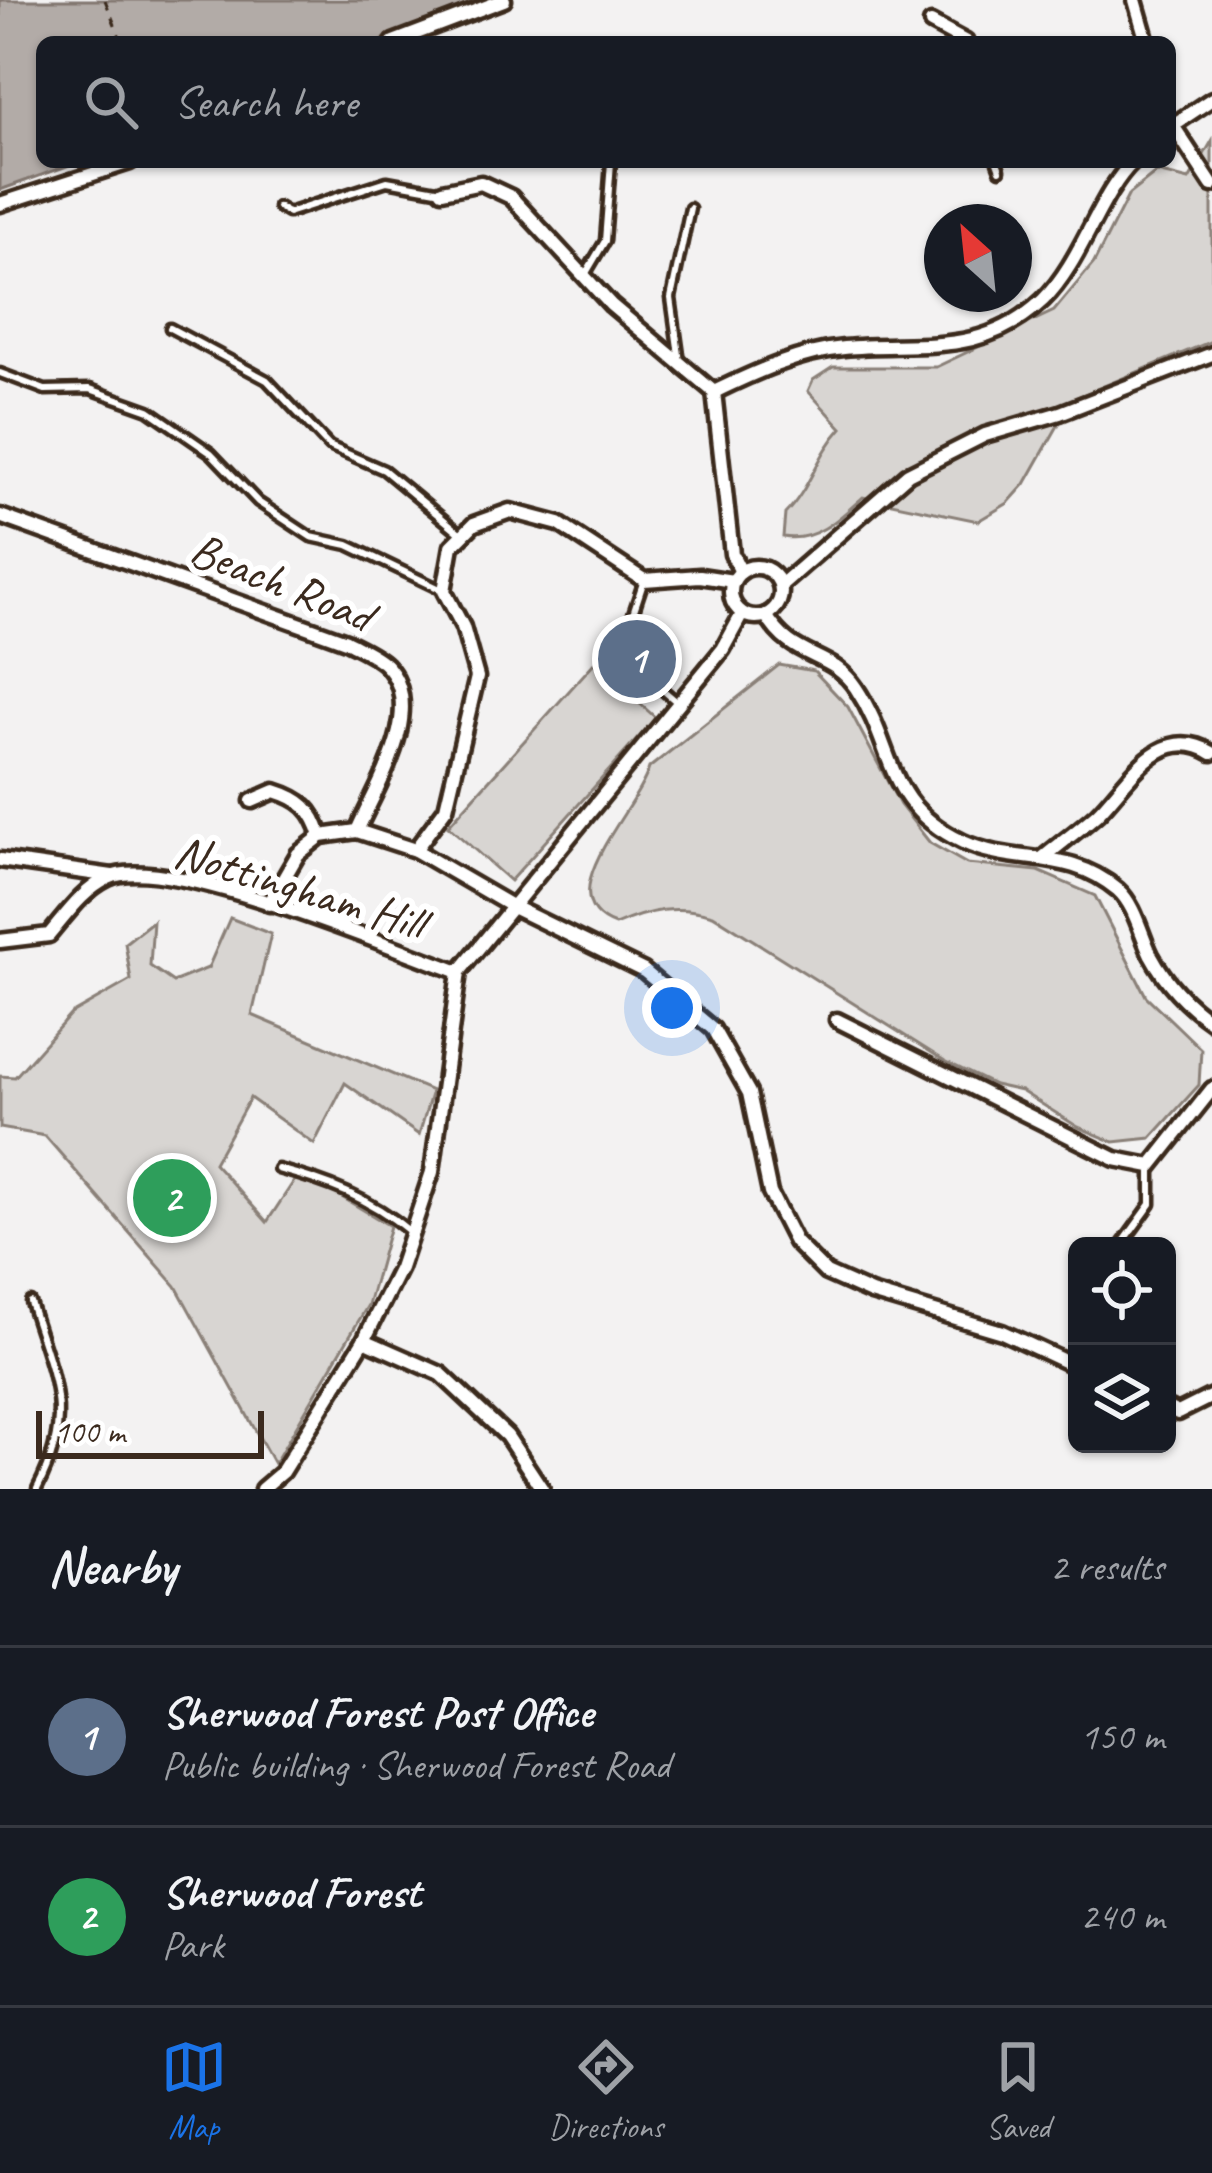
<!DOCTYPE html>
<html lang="en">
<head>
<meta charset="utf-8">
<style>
  body { margin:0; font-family:Caveat,sans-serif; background:#20242c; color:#f1f3f6 }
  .controls { position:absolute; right:36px; bottom:36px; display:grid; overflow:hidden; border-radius:18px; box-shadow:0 3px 9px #0004 }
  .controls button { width:108px; height:108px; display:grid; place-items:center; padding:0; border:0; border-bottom:3px solid #363941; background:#171b24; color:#f1f3f6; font:60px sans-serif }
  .compass { position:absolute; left:924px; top:204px; width:108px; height:108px; border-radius:50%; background:#171b24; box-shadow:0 3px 9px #0004; rotate:333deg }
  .scale { position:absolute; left:36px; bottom:30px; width:228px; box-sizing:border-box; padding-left:12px; border:6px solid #3b2a1e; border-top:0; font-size:33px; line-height:42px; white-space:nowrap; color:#3b2a1e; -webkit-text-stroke:9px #fff; paint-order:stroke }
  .you { position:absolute; left:672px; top:1008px; width:42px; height:42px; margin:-30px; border:9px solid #fff; border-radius:50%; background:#1a73e8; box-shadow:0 0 0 18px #1a73e833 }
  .badge { display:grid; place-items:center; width:78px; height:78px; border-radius:50%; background:#1a73e8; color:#fff; font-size:39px; font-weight:700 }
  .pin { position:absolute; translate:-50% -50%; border:6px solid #fff; box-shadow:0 3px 12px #0006 }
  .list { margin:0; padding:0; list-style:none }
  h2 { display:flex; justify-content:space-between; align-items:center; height:156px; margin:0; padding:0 48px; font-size:51px }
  h2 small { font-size:39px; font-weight:400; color:#9ea1a6 }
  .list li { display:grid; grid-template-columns:78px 1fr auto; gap:36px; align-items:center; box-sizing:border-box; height:180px; padding:0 48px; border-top:3px solid #363941 }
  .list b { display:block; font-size:45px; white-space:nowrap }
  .list p { margin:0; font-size:39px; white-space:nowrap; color:#9ea1a6 }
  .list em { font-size:39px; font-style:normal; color:#9ea1a6 }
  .icon { flex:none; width:66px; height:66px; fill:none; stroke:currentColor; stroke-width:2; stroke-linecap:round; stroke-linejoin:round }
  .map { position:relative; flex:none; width:1212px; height:1489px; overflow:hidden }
  .search { position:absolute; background:#171b24; box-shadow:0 3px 9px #0004; left:36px; right:36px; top:36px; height:132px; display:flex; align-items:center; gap:30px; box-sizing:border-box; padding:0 42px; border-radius:18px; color:#9ea1a6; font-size:45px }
  .sheet { height:516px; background:#171b24 }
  nav { display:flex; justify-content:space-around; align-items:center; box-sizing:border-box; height:168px; border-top:3px solid #363941; background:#171b24; font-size:33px; color:#9ea1a6 }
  nav a { display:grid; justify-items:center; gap:6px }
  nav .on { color:#1a73e8 }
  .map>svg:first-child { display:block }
</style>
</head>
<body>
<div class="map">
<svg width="1212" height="1489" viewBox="0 0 1212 1489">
  <rect width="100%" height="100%" fill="#f3f2f2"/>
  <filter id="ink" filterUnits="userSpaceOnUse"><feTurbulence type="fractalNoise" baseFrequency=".00833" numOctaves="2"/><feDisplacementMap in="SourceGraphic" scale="24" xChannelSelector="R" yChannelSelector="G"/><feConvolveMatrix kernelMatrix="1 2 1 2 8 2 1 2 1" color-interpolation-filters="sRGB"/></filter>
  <g filter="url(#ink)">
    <g fill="#d8d5d2" stroke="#8a8078" stroke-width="3">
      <path d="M1212,141V341L1073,399L1025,484L1008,503L978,521L863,497C841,517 816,543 783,537L785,514C810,489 817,455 842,428L808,391L813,380L833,367H936L1054,311L1094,263L1129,194L1157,172L1189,180Z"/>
      <polygon points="594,663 656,718 510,881 448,826"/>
      <path d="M779,665L814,671L848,707L900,805L930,843L967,864L1038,871L1095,896L1146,996L1201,1049L1199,1085L1151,1138L1114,1142L1078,1127L1021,1091L994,1085L945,1061L713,915C677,904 649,910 615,925C544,899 637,810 649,768Z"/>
      <polygon points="230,918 271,934 252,1015 432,1091 419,1135 345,1083 314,1144 250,1098 214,1163 267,1222 300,1172 390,1226 368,1305 274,1464 176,1286 45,1136 0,1128 0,1076 15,1077 71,1014 131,980 125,943 153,921 150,966 173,982 208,968"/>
    </g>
    <polygon fill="#b2aba7" stroke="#827770" stroke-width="3" points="0,0 477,0 379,42 42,42 42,162 78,162 0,190"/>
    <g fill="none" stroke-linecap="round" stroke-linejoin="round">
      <defs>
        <g id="service">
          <polyline points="997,162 1000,170"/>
          <polyline points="278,207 288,213 387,181 442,191"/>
          <polyline points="586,273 605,241 611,162"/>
          <polyline points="170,328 267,380 329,446 384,470 460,533"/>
          <polyline points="680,362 671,298 690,208"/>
          <polyline points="0,373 45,390 90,389 149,410 211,453 258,502 311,537 348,545 444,591"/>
          <polyline points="644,580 620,653 678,703"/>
          <path d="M278,1169C327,1182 370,1198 409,1231"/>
          <polyline points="1122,1244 1151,1204 1151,1166"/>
          <path d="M30,1302C53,1377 76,1414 37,1489"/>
        </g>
        <g id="minor">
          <polyline points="1135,0 1147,42"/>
          <polyline points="931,23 966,42"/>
          <polyline points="393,42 504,0"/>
          <polyline points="1170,121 1212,185"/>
          <polyline points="1170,127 1212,99"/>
          <polyline points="442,191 481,183 511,197 611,305 714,392"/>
          <polyline points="0,204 130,162"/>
          <path d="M714,392C753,373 799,352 844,348C918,341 982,358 1043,300C1082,262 1099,194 1133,162"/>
          <polyline points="714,392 732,554 741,572"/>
          <path d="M0,516L346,641C359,648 376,655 386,665C428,708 376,787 357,831"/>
          <circle cx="756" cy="592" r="25"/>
          <polyline points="781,585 908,474 985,435 1060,413 1212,354"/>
          <path d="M766,615C792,661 831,650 856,688C897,750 882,803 963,842C1018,867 1067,847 1118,890C1135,905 1141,935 1151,955C1165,981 1187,1005 1212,1022"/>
          <path d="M252,801L275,791C301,799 313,809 321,836"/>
          <polyline points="415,850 446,808 477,677 463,627 444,591 452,546 474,524 510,511 559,524 644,580 700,576 733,581"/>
          <path d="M1044,857C1061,843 1080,829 1097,814C1128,784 1159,721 1212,753"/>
          <polyline points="0,860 112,876"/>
          <polyline points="269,904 298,854 321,836 357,831 415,850 513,907 644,971 713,1029 749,1093 770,1193 795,1242 826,1273 871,1293 1002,1332 1077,1367"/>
          <path d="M0,941L49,935C67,914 83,890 108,878C165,851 394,949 459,972"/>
          <polyline points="837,1020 1115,1159 1151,1166 1212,1089"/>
          <polyline points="364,1340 441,1374 507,1436 542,1489"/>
          <polyline points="1167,1408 1178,1413 1212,1396"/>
          <polyline points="262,1489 282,1472 364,1340 400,1268 432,1172 459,972 723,649 742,614"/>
        </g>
      </defs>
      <use href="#service" stroke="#3b2a1e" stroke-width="15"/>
      <use href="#minor" stroke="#3b2a1e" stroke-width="21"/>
      <polyline stroke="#3b2a1e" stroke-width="3" stroke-dasharray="9 9" stroke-linecap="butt" points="105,0 122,42"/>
      <use href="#service" stroke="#fff" stroke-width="6"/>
      <use href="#minor" stroke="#fff" stroke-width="12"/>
    </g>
  </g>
  <g text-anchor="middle" stroke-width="12" stroke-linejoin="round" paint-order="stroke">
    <g font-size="48" fill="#3b2a1e" stroke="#fff">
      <text transform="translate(282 581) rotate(22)" y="17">Beach Road</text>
      <text transform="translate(300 886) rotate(17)" y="17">Nottingham Hill</text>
    </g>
  </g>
</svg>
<div class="controls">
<button><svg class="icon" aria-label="locate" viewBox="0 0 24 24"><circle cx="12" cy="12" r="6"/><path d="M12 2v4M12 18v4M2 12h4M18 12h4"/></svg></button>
<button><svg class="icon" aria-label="layers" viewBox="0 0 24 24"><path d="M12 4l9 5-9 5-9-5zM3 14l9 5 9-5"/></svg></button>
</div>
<svg class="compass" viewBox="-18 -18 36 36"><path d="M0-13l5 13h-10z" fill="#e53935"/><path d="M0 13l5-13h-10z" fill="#9ea1a6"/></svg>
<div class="scale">100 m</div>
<div class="you"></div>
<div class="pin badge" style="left:637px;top:659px;background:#5c6f8a">1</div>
<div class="pin badge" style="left:172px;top:1198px;background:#2e9e5b">2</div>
<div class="search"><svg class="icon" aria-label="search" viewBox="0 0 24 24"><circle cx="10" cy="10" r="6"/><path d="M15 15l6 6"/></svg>Search here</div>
</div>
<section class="sheet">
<h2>Nearby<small>2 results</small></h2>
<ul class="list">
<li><span class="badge" style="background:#5c6f8a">1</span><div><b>Sherwood Forest Post Office</b><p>Public building · Sherwood Forest Road</p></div><em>150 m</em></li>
<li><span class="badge" style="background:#2e9e5b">2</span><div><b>Sherwood Forest</b><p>Park</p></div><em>240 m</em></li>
</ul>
</section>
<nav>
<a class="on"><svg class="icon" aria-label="map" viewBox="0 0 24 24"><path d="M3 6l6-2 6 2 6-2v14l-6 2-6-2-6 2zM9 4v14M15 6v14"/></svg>Map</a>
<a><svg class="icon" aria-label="directions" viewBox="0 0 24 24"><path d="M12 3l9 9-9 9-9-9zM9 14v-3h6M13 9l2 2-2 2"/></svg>Directions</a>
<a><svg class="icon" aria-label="saved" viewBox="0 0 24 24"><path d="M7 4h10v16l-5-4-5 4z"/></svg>Saved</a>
</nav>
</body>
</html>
